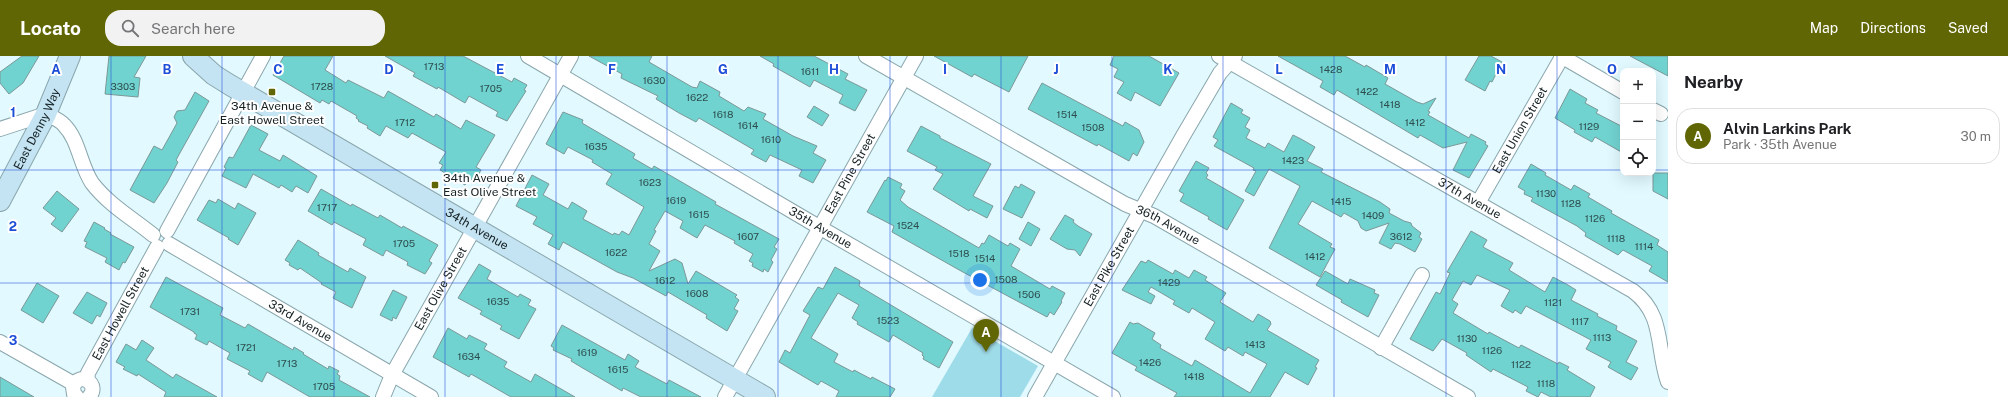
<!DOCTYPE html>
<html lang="en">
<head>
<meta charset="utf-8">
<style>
  body { margin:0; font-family:"Public Sans",sans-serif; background:#f2f2f2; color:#202124 }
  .controls { position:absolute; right:12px; top:12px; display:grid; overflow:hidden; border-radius:8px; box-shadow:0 4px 16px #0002 }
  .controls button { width:36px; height:36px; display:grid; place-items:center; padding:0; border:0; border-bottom:1px solid #e0e0e0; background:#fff; color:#202124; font:20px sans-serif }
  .you { position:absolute; left:980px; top:224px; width:14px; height:14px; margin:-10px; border:3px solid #fff; border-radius:50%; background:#1a73e8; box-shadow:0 0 0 6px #1a73e833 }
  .badge { display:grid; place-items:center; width:26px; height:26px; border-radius:50%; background:#606603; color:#fff; font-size:13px; font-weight:700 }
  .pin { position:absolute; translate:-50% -33px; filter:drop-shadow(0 1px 2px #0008) }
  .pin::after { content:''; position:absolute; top:21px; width:14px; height:12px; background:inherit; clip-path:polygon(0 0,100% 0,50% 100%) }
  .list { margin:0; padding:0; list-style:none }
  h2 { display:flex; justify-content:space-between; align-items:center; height:52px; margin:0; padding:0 16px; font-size:17px }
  h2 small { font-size:13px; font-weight:400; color:#757577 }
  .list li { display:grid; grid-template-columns:26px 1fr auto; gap:12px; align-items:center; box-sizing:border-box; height:56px; margin:0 8px 8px; padding:0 8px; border:1px solid #e0e0e0; border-radius:16px }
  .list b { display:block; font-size:15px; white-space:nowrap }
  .list p { margin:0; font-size:13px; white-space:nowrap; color:#757577 }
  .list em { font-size:13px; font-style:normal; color:#757577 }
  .icon { flex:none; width:22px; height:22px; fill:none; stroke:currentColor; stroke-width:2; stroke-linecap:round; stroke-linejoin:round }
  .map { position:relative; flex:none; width:1668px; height:341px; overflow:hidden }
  header { display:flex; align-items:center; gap:24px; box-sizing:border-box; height:56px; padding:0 20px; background:#606603; color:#fff }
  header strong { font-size:19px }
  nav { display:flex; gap:22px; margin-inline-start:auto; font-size:14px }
  .search { width:280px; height:36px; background:#f2f2f2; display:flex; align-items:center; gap:10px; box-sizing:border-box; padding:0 14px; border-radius:16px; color:#757577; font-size:15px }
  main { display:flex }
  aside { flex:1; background:#fff }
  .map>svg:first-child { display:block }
</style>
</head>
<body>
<header>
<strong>Locato</strong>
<div class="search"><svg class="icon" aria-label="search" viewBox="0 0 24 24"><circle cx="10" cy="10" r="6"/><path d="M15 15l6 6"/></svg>Search here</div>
<nav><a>Map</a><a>Directions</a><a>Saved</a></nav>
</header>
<main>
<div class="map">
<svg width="1668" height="341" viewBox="0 0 1668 341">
  <rect width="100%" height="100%" fill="#e1f9ff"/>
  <polygon fill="#9fdce9" points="972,272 1038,310 1020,341 932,341"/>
  <g fill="#71d3d0" stroke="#7b9897">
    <polygon points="22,0 39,0 23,27 9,38 0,27 0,16"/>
    <polygon points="109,0 146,0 134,21 140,22 138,41 105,38"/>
    <polygon points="284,0 333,0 325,14 346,27 348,24 384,42 388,35 434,61 436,58 461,73 466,64 495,79 476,111 481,114 475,125 469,122 465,129 440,114 443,109 439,107 446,96 412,77 408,82 386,70 380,80 367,72 368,70 358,65 359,64 356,62 357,60 352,57 331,45 329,48 322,44 320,47 273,19"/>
    <polygon points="385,0 463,0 512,26 514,22 527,29 524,34 526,35 507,65 496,60 498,56 469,40 465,47 438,31 437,33 413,20 415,17"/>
    <polygon points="589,0 652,0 649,6 692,31 697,32 700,25 720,36 719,40 744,55 748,51 766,58 763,63 793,80 817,90 813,97 826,104 813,127 799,120 802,114 770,99 766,106 751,98 754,94 730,80 699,62 696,66 679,57 656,43 658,40 621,22 622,18"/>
    <polygon points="760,0 814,0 848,18 845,23 867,34 855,55 839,47 843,39 814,24 810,31 773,10 774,8"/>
    <polygon points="934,0 1028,0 1009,36 974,18 972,21"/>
    <polygon points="1114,0 1149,0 1179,17 1160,50 1135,36 1131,45 1117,37 1124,26 1114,21 1118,13 1110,9"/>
    <polygon points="1278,0 1345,0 1365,11 1366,9 1388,22 1385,28 1417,46 1423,48 1436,42 1428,55 1430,56 1428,59 1469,82 1471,78 1486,86 1485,88 1488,90 1469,122 1453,114 1467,86 1443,92 1420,79 1418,82 1337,34 1334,39 1320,31 1323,25"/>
    <polygon points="1479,0 1491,0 1502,6 1492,26 1490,25 1485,35 1465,24"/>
    <polygon points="1630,0 1668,0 1668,20"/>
    <polygon points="1042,27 1123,70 1125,66 1139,74 1144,86 1137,100 1133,97 1129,105 1098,88 1097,90 1028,53"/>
    <polygon points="1570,33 1587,43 1585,47 1598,54 1596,57 1623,71 1623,97 1595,81 1592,86 1574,76 1575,74 1555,62"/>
    <polygon points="195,36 209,45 176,104 178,106 167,127 154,147 130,134 154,90 162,94 177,67 174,61 177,55 185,54"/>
    <polygon points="1231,47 1243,54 1241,57 1250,62 1245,71 1250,74 1246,82 1265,92 1268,87 1284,96 1293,79 1301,83 1315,91 1307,105 1323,113 1321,116 1380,146 1390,153 1389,157 1404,165 1411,167 1412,170 1421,177 1419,181 1422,183 1415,196 1400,188 1395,187 1391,193 1379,187 1389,167 1366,175 1361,172 1358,165 1344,157 1341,161 1312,145 1298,168 1332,188 1330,191 1335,193 1320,221 1269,192 1300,130 1269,113 1254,140 1245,135 1256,115 1253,114 1254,112 1214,90 1218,84 1213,81"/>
    <polygon points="814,50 829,59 822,70 807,61"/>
    <polygon points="563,56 583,64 582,67 635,98 633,102 652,113 654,110 716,146 715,148 779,183 774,191 777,193 771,204 773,206 768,216 764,213 763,216 752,210 753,207 749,205 753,198 734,187 735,185 705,169 697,182 680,172 683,165 665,155 654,174 656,175 649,188 660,195 649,215 675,203 682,207 688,228 696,215 737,239 735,241 739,244 734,253 738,255 727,275 706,262 707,259 668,236 666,240 633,222 617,216 563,186 559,194 548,188 553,179 533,168 537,161 516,150 532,119 549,128 543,139 568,153 572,146 587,155 583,163 613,179 614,177 619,179 622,175 629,179 644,151 606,128 612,118 592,106 593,104 568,91 564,98 546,88"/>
    <polygon points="251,69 268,78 259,94 280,105 283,99 317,120 308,137 296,130 292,136 281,129 279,132 253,118 246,132 222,120 226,112 224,111 229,101 233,102"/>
    <polygon points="921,70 940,80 940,82 991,108 973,140 993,150 987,162 970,153 969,155 933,133 943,118 935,114 937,111 907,95"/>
    <polygon points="1196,105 1209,112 1206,117 1208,119 1206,122 1244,144 1227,174 1208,163 1209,161 1180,145 1184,138 1179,135"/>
    <polygon points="1531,108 1546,117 1545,119 1571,134 1574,129 1590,138 1588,141 1612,155 1611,157 1659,184 1657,189 1668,196 1668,226 1649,215 1652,210 1623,194 1618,199 1585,180 1586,177 1577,170 1531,145 1533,142 1524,138 1525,135 1518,131"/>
    <polygon points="1653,117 1668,117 1668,143 1653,135"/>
    <polygon points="888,121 902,128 900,132 905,135 900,144 908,151 979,192 982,187 984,188 989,179 1008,190 1010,187 1020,193 1011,210 1050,233 1052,230 1065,237 1061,245 1062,246 1054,259 1050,256 1047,261 961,215 892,176 894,170 867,156 885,124 886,125"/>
    <polygon points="1021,128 1035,136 1022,162 1003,153 1015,130 1019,132"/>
    <polygon points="321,133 351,150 352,148 378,162 380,159 402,172 403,170 438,189 429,205 432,207 425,218 407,209 408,206 386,194 383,200 363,189 366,183 334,166 332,169 308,155"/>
    <polygon points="57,135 79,153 62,176 51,168 56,162 43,152"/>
    <polygon points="218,143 235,153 238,147 256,157 238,189 228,183 229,182 197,164 209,144 216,147"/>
    <polygon points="1065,159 1074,164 1073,166 1078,170 1092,178 1080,200 1075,194 1067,193 1050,183"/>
    <polygon points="94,166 105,172 104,173 111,177 110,178 134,191 125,207 123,206 119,214 105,206 107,202 85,191 87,186 84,185"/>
    <polygon points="1028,166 1040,173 1031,190 1019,183"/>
    <polygon points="1471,175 1487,184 1483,191 1513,207 1509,214 1545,236 1553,221 1568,229 1576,234 1571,244 1598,258 1597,260 1617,270 1616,274 1637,285 1626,306 1638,312 1631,324 1608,311 1611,306 1586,293 1591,284 1526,250 1521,258 1515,254 1513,257 1501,250 1510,234 1477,219 1471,229 1463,225 1452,244 1458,248 1453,257 1488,278 1489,276 1519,292 1521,289 1558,308 1559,306 1569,311 1567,314 1595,331 1590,341 1551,341 1541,336 1538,341 1526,335 1528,331 1493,313 1491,316 1466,299 1467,297 1442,283 1433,295 1410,283 1436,236 1440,238 1450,217 1447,216"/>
    <polygon points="298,184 319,197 318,199 348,216 350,212 366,221 352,252 333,242 336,236 321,228 322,227 300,212 298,214 289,209 290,207 285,204"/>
    <polygon points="1148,204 1173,218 1175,214 1189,222 1194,214 1207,221 1205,224 1226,237 1220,246 1253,266 1258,258 1270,265 1271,268 1267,274 1319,304 1315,311 1317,312 1308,329 1285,316 1270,341 1174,341 1177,337 1135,314 1137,311 1112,297 1130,266 1133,268 1138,267 1155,277 1152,283 1161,289 1160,292 1192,310 1195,304 1250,337 1267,308 1245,296 1243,300 1228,291 1225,295 1205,283 1215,266 1192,252 1189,257 1173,248 1175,245 1151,231 1148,236 1155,240 1151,248 1122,234 1141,205 1146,207"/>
    <polygon points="479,208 491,215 487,223 518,241 520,238 531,244 528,249 536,253 519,283 500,273 502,270 480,258 482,255 458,242"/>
    <polygon points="835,211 860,225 859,230 953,286 939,312 923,303 924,301 922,299 923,297 893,279 889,286 857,268 858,266 852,262 859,249 838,237 811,282 838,298 834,306 853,316 854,314 871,323 872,321 895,333 890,341 836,341 839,335 821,325 818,329 779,306 785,294 790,297 810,259 803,255 818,231 823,233"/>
    <polygon points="1325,215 1348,228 1350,223 1375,234 1374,237 1379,239 1368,261 1341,246 1342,244 1316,229"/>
    <polygon points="166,221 223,252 220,259 245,272 248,268 293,294 294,291 304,297 303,298 328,313 329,310 339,315 337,318 340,320 339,324 370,341 310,341 267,316 262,326 248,318 250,315 227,303 230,297 209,285 207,289 195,283 197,279 194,277 194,276 150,251"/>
    <polygon points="37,227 59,240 43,267 21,254"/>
    <polygon points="393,234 407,241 396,263 393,261 392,265 380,259"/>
    <polygon points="87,236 107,247 100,261 97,259 92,268 73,257"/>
    <polygon points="562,269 625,304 628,298 639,305 635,311 667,328 669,324 701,341 641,341 623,332 622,335 581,311 571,305 572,303 553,294 554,292 551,290"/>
    <polygon points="448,272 467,283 469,279 487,288 484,293 507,306 504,311 531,326 535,318 575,341 511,341 471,318 469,321 433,301"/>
    <polygon points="142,284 154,292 146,304 173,322 176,318 217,341 164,341 166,336 138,318 137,320 123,313 125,311 116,306 126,288 136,294"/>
    <polygon points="0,321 34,341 0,341"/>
  </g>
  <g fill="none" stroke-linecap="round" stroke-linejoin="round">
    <defs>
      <g id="street">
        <path id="s1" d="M528,0L819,171L1113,341"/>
        <path id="s2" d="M866,0L1125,148L1154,160L1468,341"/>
        <path id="s3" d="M1219,0L1633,235C1665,259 1656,292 1668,326"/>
        <polyline points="1561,0 1623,36"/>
        <polyline points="1653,54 1661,58"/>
        <path d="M0,73L46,58C52,61 60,64 64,69C79,84 80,109 92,127C109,149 132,162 153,179"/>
        <path id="s4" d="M1478,147L1562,1"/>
        <polyline points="167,175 263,0"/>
        <path id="s5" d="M169,188L431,341"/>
        <polyline points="0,286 74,328"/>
        <polyline points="1381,292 1422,219"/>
        <path id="s6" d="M87,324L88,317L157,191"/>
        <path d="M77,341L74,338L73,331C79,314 101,328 89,341"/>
        <path id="s7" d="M383,341L392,319L571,0"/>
        <path id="s8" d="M725,341L916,0"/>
        <path id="s9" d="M1035,341L1183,80L1220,17L1235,0"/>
      </g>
      <g id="secondary">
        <path id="s10" d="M193,0L214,19L230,29L765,341"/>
        <path id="s11" d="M0,145L46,58L70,0"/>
      </g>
    </defs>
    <use href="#street" stroke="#8aa6ac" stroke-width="16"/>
    <use href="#secondary" stroke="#8aa6ac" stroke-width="22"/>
    <use href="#street" stroke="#fff" stroke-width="14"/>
    <use href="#secondary" stroke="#c4e4f3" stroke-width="20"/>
  </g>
  <path fill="none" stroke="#1d4ed8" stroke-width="1" stroke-opacity="0.55" d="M111,0V341M222,0V341M334,0V341M445,0V341M556,0V341M667,0V341M778,0V341M890,0V341M1001,0V341M1112,0V341M1223,0V341M1334,0V341M1446,0V341M1557,0V341M0,114H1623M1653,114H1668M0,227H1668"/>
  <g fill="#606603" stroke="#fff" stroke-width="1.5">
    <rect x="268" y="32" width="8" height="8" rx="2"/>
    <rect x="431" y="125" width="8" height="8" rx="2"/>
  </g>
  <g text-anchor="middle" stroke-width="4" stroke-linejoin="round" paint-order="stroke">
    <g font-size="10" fill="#2d4e4f">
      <text x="434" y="14">1713</text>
      <text x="1331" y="17">1428</text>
      <text x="810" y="19">1611</text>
      <text x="654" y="28">1630</text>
      <text x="123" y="34">3303</text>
      <text x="322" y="34">1728</text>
      <text x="491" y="36">1705</text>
      <text x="1367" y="39">1422</text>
      <text x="697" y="45">1622</text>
      <text x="1390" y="52">1418</text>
      <text x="723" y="62">1618</text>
      <text x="1067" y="62">1514</text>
      <text x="405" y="70">1712</text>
      <text x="1415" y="70">1412</text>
      <text x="748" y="73">1614</text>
      <text x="1589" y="74">1129</text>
      <text x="1093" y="75">1508</text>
      <text x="771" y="87">1610</text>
      <text x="596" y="94">1635</text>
      <text x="1293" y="108">1423</text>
      <text x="650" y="130">1623</text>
      <text x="1546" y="141">1130</text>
      <text x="676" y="148">1619</text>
      <text x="1341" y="149">1415</text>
      <text x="1571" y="151">1128</text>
      <text x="327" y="155">1717</text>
      <text x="699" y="162">1615</text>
      <text x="1373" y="163">1409</text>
      <text x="1595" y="166">1126</text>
      <text x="908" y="173">1524</text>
      <text x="748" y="184">1607</text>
      <text x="1401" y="184">3612</text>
      <text x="1616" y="186">1118</text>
      <text x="404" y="191">1705</text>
      <text x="1644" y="194">1114</text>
      <text x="616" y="200">1622</text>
      <text x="959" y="201">1518</text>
      <text x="1315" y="204">1412</text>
      <text x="985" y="206">1514</text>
      <text x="1006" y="227">1508</text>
      <text x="665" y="228">1612</text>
      <text x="1169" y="230">1429</text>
      <text x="697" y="241">1608</text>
      <text x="1029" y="242">1506</text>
      <text x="498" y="249">1635</text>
      <text x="1553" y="250">1121</text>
      <text x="190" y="259">1731</text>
      <text x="888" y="268">1523</text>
      <text x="1580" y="269">1117</text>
      <text x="1602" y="285">1113</text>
      <text x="1467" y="286">1130</text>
      <text x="1255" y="292">1413</text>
      <text x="246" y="295">1721</text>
      <text x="1492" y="298">1126</text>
      <text x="587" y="300">1619</text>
      <text x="469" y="304">1634</text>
      <text x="1150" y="310">1426</text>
      <text x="287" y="311">1713</text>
      <text x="1521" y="312">1122</text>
      <text x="618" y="317">1615</text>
      <text x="1194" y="324">1418</text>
      <text x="1546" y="331">1118</text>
      <text x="324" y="334">1705</text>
    </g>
    <g font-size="12" fill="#162124" stroke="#fff">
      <text x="272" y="54">34th Avenue &amp;<tspan x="272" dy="14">East Howell Street</tspan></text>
      <text x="443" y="126" text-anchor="start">34th Avenue &amp;<tspan x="443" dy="14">East Olive Street</tspan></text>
    </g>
    <g font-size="12" fill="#162124" stroke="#fff">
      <text dy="4" stroke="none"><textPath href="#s11" startOffset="81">East Denny Way</textPath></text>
      <text dy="4" stroke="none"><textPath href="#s4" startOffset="84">East Union Street</textPath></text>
      <text dy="4" stroke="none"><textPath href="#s8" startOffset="256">East Pine Street</textPath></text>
      <text dy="4" stroke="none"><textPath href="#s3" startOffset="288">37th Avenue</textPath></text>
      <text dy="4" stroke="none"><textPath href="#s2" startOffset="346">36th Avenue</textPath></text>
      <text dy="4" stroke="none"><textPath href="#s1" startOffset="339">35th Avenue</textPath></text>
      <text dy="4" stroke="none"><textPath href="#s10" startOffset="333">34th Avenue</textPath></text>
      <text dy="4" stroke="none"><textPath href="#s9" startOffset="150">East Pike Street</textPath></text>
      <text dy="4" stroke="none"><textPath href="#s7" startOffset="123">East Olive Street</textPath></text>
      <text dy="4" stroke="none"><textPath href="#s6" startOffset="75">East Howell Street</textPath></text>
      <text dy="4" stroke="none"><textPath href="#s5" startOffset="152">33rd Avenue</textPath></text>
    </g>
  </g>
  <g font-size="13" text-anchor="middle" font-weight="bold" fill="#1d4ed8" stroke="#fff" stroke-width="4" stroke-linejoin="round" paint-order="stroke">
    <text x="56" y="18">A</text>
    <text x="167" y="18">B</text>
    <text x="278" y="18">C</text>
    <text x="389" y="18">D</text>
    <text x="500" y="18">E</text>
    <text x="612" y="18">F</text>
    <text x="723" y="18">G</text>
    <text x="834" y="18">H</text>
    <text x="945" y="18">I</text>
    <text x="1056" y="18">J</text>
    <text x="1168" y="18">K</text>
    <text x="1279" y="18">L</text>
    <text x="1390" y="18">M</text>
    <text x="1501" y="18">N</text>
    <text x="1612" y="18">O</text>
    <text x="13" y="61">1</text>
    <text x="13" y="175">2</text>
    <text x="13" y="289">3</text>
  </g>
</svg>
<div class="controls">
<button>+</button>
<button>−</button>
<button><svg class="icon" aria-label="locate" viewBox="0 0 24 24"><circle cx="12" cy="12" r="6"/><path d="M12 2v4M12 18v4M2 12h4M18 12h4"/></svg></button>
</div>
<div class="you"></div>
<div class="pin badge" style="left:986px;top:296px">A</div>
</div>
<aside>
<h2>Nearby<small></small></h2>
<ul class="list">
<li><span class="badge">A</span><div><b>Alvin Larkins Park</b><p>Park · 35th Avenue</p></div><em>30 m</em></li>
</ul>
</aside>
</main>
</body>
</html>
